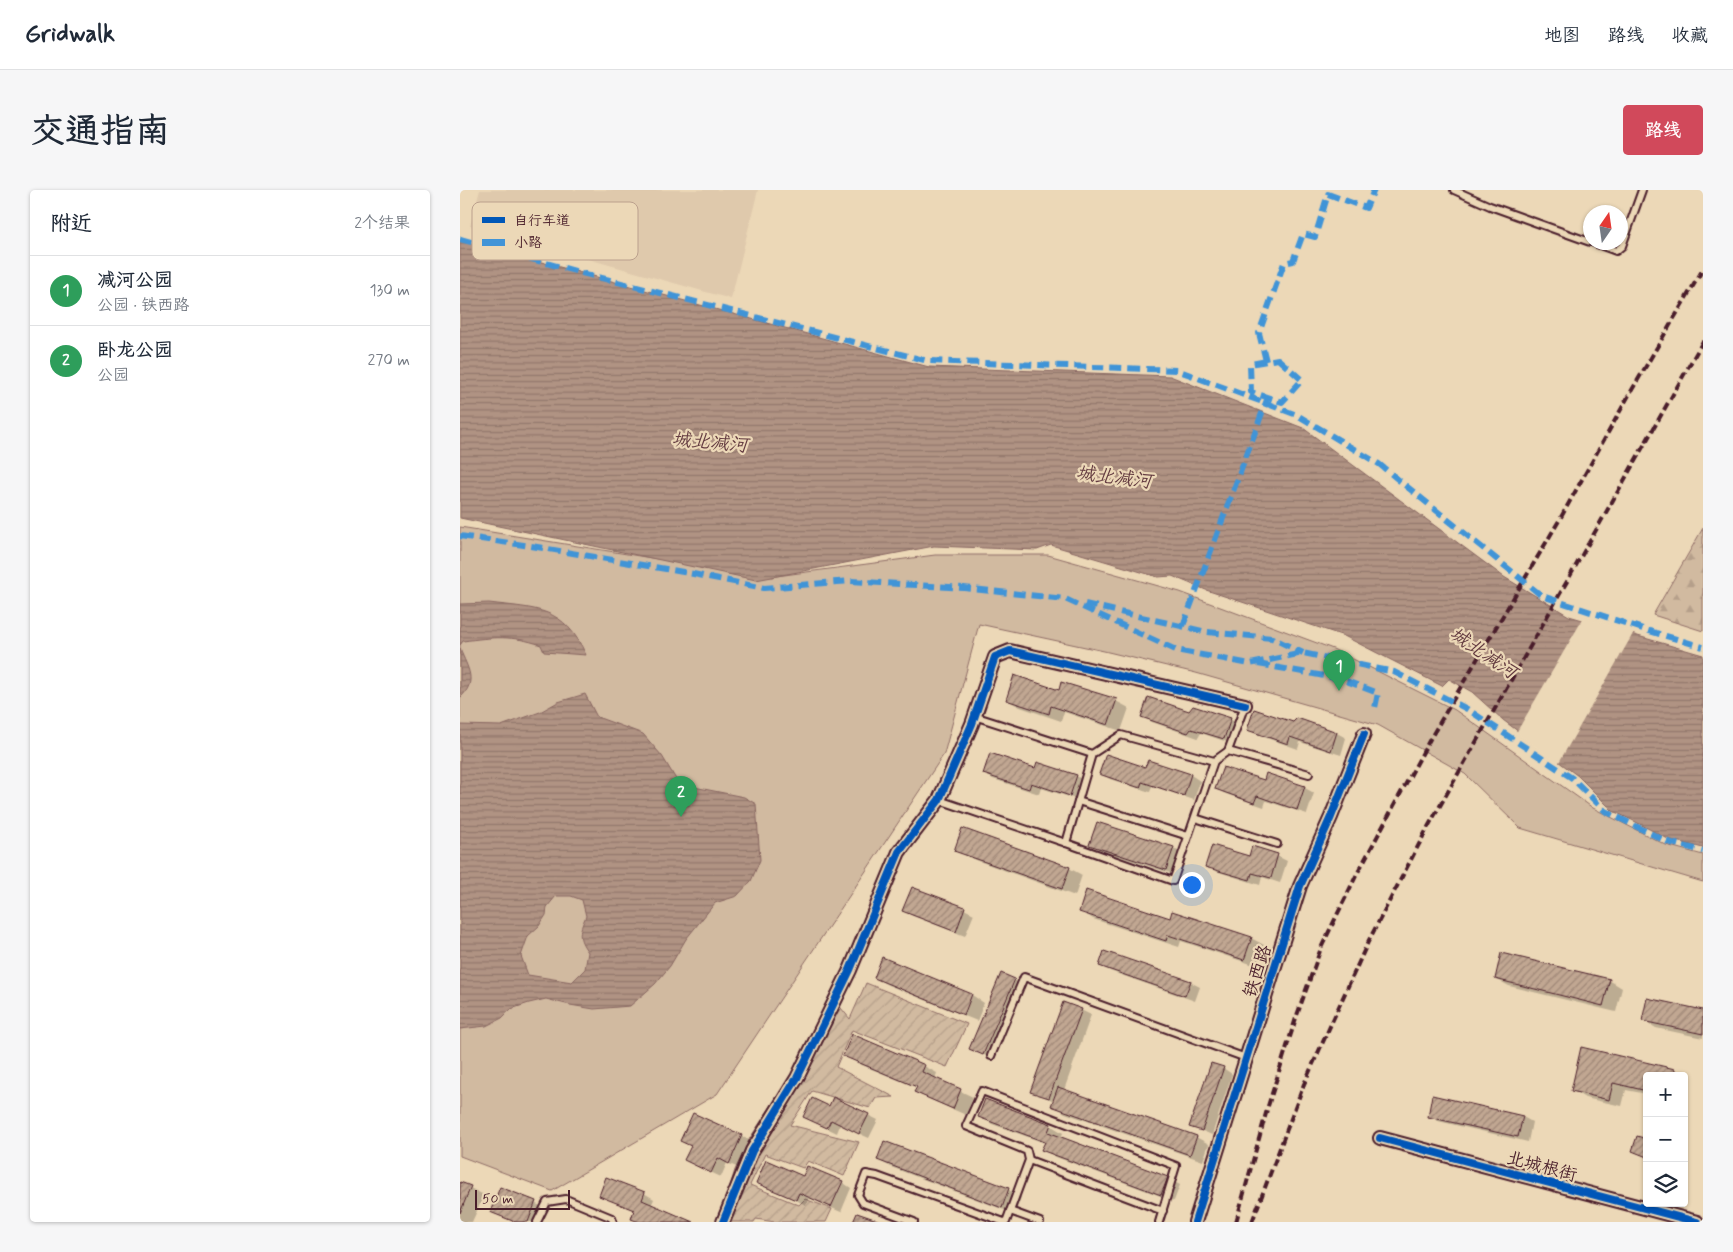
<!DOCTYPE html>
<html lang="zh">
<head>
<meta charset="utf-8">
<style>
  body { margin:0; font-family:Mynerve,"LXGW WenKai TC",sans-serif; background:#f6f6f7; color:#1f2937 }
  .controls { position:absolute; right:15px; bottom:15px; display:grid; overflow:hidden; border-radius:5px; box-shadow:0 1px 4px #0004 }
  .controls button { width:45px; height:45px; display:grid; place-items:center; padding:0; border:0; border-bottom:1px solid #e0e1e3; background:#fff; color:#1f2937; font:25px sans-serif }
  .compass { position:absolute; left:1123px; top:15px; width:45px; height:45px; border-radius:50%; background:#fff; box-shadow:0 1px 4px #0004; rotate:13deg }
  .scale { position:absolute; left:15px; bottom:12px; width:95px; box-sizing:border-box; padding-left:5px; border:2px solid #4a1f2b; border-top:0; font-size:14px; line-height:18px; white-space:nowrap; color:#4a1f2b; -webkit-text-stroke:4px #ecd8b7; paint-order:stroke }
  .you { position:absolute; left:731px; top:694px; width:18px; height:18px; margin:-12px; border:4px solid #fff; border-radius:50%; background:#1a73e8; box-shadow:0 0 0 8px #1a73e833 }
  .badge { display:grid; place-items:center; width:32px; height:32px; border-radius:50%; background:#d1495b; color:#fff; font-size:16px; font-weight:700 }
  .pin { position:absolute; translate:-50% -41px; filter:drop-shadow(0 1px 2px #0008) }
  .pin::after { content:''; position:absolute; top:26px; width:18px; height:15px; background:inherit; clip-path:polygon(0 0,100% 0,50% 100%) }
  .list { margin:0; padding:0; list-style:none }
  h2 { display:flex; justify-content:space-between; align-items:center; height:65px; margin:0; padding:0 20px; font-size:21px }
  h2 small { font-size:16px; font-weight:400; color:#747a83 }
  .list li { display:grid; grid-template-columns:32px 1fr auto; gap:15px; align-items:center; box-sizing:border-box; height:70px; padding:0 20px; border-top:1px solid #e0e1e3 }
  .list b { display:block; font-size:19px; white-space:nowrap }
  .list p { margin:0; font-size:16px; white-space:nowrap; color:#747a83 }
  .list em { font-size:16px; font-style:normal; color:#747a83 }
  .icon { flex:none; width:28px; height:28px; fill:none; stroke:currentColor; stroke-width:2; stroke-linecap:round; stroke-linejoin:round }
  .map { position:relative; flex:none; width:1243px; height:1032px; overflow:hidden; border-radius:5px }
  header { display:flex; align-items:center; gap:30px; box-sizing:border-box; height:70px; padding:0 25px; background:#fff; border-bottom:1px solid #e0e1e3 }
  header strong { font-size:24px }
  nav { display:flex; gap:28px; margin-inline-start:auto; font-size:18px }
  .intro { display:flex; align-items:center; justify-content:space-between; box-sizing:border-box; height:120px; padding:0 30px }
  h1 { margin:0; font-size:35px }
  .button { padding:12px 22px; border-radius:5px; background:#d1495b; color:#fff; font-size:18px; font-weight:700 }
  main { display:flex; gap:30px; padding:0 30px }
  aside { flex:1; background:#fff; border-radius:5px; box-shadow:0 1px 4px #0004 }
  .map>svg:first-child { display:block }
</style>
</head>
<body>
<header>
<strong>Gridwalk</strong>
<nav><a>地图</a><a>路线</a><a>收藏</a></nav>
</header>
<div class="intro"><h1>交通指南</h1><a class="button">路线</a></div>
<main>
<aside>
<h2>附近<small>2个结果</small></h2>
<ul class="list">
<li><span class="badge" style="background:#2e9e5b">1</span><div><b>减河公园</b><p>公园 · 铁西路</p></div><em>130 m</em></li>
<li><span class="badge" style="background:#2e9e5b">2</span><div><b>卧龙公园</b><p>公园</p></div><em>270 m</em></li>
</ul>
</aside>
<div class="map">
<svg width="1243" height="1032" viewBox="0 0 1243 1032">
  <defs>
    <pattern id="forest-firs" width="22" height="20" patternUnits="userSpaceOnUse" patternTransform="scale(1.25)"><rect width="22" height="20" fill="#d1baa0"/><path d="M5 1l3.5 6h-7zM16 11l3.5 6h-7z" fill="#b59f8a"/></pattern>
    <pattern id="garden-furrows" width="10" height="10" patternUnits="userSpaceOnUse" patternTransform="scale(1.25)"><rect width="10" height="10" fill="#d1baa0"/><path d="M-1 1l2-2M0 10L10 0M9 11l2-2" fill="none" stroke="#b59f8a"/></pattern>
    <pattern id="water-rules" width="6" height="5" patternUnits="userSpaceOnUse" patternTransform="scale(1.25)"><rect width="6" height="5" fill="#b09383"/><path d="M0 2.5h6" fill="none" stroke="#91776b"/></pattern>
    <pattern id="building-hatch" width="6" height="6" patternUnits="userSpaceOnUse" patternTransform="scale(1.25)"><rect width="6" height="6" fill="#c1a792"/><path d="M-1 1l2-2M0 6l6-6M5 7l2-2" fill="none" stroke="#9f8777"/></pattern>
  </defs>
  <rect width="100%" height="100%" fill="#ecd8b7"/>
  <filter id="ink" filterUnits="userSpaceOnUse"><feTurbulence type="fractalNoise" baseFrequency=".02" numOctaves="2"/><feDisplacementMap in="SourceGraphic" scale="10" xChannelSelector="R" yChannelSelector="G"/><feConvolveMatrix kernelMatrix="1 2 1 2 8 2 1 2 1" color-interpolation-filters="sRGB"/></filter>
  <g filter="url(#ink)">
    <polygon fill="#dfc9ac" points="20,0 298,0 271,109 10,36"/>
    <polygon fill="url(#forest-firs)" stroke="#8e6c66" points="1243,338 1243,441 1193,425"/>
    <polygon fill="#d1baa0" stroke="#8e6c66" points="0,337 309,387 475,365 588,365 720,402 873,459 995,520 1133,618 1206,655 1243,665 1243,692 1060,638 1005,584 918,535 736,483 644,461 519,434 484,564 257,904 92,1001 0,966"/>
    <polygon fill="url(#garden-furrows)" stroke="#8e6c66" points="406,793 507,834 487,877 392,840 376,877 434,907 416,908 410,918 352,901 330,935 399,952 384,986 348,971 343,978 305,964 290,995 339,1015 345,1009 372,1019 366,1032 315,1032 296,1029 294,1032 261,1032 261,1025 275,980 290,948 341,870 372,807 390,829"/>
    <g fill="url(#water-rules)" stroke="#876560" fill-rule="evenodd">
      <polygon points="0,50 469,177 710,186 843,238 1044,387 1109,426 1243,465 1243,658 1208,649 1176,632 1153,621 1118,586 1043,530 1012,502 989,489 982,496 884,446 746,400 712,386 698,387 591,355 577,360 474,356 296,390 0,328"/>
      <path d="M29,413C77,419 104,416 126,465L84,462L81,455C52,445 33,447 3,451L0,455V414Z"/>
      <path d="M0,459C8,479 18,491 0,508Z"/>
      <path d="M125,504L137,527L183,544L202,566L217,591L234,597L284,607L296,614L300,670L291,691L277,706L255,713L226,749L210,776L195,794L170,816L134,819L110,815L86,809L69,813L51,819L42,828L26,836L0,839V535L41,536L80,522L98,512ZM96,706H111L122,710L126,726C119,742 117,747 128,762L125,779L112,792L68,785L61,766L68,746L79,736L86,725L87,717Z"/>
    </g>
    <polygon fill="#ecd8b7" points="1124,427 1174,442 1098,574 1056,543"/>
    <g fill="#0003">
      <polygon points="599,502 656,511 669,518 661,541 604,522 601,531 560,517 547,510"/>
      <polygon points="730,522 770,529 780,535 773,554 741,543 738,548 692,532 682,526"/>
      <polygon points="838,530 877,543 886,548 881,565 840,552 838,559 798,545 789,540 834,533"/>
      <polygon points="689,571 731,585 740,591 734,610 692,596 690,602 650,589 640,583 686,579"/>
      <polygon points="576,580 616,586 626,591 619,610 581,598 579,604 533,589 524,583"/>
      <polygon points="807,585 845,598 854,603 847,624 806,611 804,617 766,604 756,599 805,592"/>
      <polygon points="631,654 713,658 723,664 716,685 640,660"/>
      <polygon points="496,660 609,678 622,685 615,706 508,667"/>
      <polygon points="817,666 827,671 820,693 802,687 800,695 756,681 747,676 790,668"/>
      <polygon points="504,719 514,724 505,746 453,726 444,721"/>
      <polygon points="621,721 711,729 791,748 804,755 797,776 721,751 719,757 633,729"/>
      <polygon points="423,769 512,805 524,813 517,831 428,795 415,788"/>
      <polygon points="641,776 730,792 740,797 735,811 650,781"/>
      <polygon points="1036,789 1149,790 1162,798 1156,822 1049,796"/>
      <polygon points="554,790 563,795 532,869 511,858"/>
      <polygon points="1188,809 1243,821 1243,848 1196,838 1183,830"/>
      <polygon points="621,820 631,825 604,900 736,947 749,954 743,971 605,923 593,915 594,911 572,901"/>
      <polygon points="385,865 464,876 477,883 475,889 513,907 506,925 469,909 456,902 458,898 397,873"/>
      <polygon points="763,878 772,884 752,945 731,936"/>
      <polygon points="1215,880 1224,886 1187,886 1187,904 1166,900 1162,916 1125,908 1112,900"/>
      <polygon points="1224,886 1227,888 1224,901"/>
      <polygon points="370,917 408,925 418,930 409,948 380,935 377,943 344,927"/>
      <polygon points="520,926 590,935 603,943 601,948 707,988 720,995 714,1011 596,967 583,960 585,953 532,934"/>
      <polygon points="969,926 1063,927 1072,932 1068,952 978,931"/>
      <polygon points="281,946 291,951 279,978 267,973 261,987 235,975"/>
      <polygon points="425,952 549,1000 561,1007 555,1024 431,977 418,970"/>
      <polygon points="344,988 382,992 391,998 381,1022 349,1008 346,1015 297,992"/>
      <polygon points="0,993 24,1005 12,1032 0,1032"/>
      <polygon points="41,998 85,1018 79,1032 54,1032 31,1021"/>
      <polygon points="184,1003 194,1009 191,1016 233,1032 179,1032 172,1028 175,1021 141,1006"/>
    </g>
    <g fill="url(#building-hatch)" stroke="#4a1f2b">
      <polygon points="554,485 599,500 601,492 657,509 648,535 591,516 589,524 546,510"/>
      <polygon points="688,507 729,521 733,516 771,528 764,549 731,539 728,543 681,527"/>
      <polygon points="794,519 833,532 837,528 877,542 871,561 830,547 828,554 787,540"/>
      <polygon points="530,563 575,578 577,572 617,585 610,606 571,593 569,599 523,584"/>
      <polygon points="646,564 685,577 688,570 731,584 724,606 682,592 680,598 639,584"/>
      <polygon points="763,577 804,590 806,583 845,596 837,620 797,606 794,613 755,599"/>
      <polygon points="637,632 714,657 706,680 629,655"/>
      <polygon points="502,638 610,677 602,699 494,661"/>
      <polygon points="752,655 789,666 792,656 818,664 811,688 792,683 790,690 745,677"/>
      <polygon points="452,697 505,717 496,742 442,721"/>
      <polygon points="626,700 710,728 712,721 792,747 784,770 708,745 706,751 619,722"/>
      <polygon points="644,761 731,791 725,806 639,776"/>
      <polygon points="1041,763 1150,789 1143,816 1035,789"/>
      <polygon points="422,767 512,804 504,825 414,788"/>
      <polygon points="541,783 555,789 523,865 509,859"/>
      <polygon points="1187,808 1243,820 1243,844 1182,831"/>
      <polygon points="603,812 622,819 589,908 570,902"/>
      <polygon points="392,844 465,875 462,882 501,899 493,919 454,902 457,897 383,866"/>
      <polygon points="1121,857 1215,879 1214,886 1187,886 1187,901 1153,893 1149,910 1111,901"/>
      <polygon points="751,873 764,877 742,941 729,937"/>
      <polygon points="598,897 737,946 730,965 591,916"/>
      <polygon points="972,905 1063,926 1058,947 968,927"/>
      <polygon points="373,907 409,924 399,944 371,930 367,938 343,927 352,908 369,916"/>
      <polygon points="525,909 591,934 588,942 708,987 701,1005 581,960 585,952 518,927"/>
      <polygon points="233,923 282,945 269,974 258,968 251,983 224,970 231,956 220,951"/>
      <polygon points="1177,946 1187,949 1187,967 1172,961"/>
      <polygon points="424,951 549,998 542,1018 417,970"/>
      <polygon points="306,970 343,986 347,976 383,991 371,1017 339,1003 336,1010 296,993"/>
      <polygon points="146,987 185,1002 182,1010 233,1032 179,1032 171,1029 174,1020 139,1006"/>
      <polygon points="0,992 11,996 0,1023"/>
      <polygon points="40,997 76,1011 68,1032 55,1032 30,1022"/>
      <polygon points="397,1023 423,1032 393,1032"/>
    </g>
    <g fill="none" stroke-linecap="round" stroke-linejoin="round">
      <defs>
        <g id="service">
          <polyline points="994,0 1030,16 1130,52"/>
          <polyline points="1132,52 1156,61 1162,56 1182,0"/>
          <polyline points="514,526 632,564 661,545 754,571 768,561 849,584"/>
          <polyline points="768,561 785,515"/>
          <polyline points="479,610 606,653 632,564"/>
          <polyline points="618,611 728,646"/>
          <polyline points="735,628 817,654"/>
          <polyline points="606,653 713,691 754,571"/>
          <polyline points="531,866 564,787 786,868"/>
          <polyline points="569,970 703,1021"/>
          <polyline points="550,1021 580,1032"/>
          <polyline points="77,1032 87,1012 106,1009 152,1028 153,1032"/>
          <polyline points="454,1032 403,1013 398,1005 406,984 417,986 544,1032"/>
          <polyline points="546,1032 569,970 567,961 506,936 522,901 716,976 699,1032"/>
        </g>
        <g id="minor">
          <polyline points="920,948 1237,1032"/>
          <polyline points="263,1032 292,961 337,888 390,780 439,662 479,610 512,534 535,467 550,461 785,515"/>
          <polyline points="735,1032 840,696 871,627 904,544"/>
        </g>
      </defs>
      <use href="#service" stroke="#4a1f2b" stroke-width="10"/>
      <use href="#minor" stroke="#4a1f2b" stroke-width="16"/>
      <use href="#service" stroke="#ecd8b7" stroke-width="6"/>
      <use href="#minor" stroke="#ecd8b7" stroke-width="12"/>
      <g stroke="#4a1f2b" stroke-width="4" stroke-dasharray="8 4" stroke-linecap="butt">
        <polyline points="776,1032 808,916 836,828 861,758 897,684 970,549 1100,329 1169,205 1243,79"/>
        <polyline points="792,1032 844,894 908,752 968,637 1243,151"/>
      </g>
      <g stroke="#4194d7" stroke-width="6" stroke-dasharray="12 6" stroke-linecap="butt">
        <polyline points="0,49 122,83 468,171 717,180 837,225 919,274 1082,406 1186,440 1243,457"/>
        <polygon points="818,169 842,190 822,212 791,202 790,174"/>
        <polyline points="806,171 799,143 824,73 833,71 843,44 855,47 868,4 906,18 914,0"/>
        <polyline points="0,346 71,356 223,382 304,398 390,391 504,398 605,409 716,460 790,474 843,463 934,482 1007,519 1112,588 1145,621 1208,652 1243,661"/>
        <polyline points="625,414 747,442 812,448 843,463"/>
        <polyline points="723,436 808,207"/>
        <polyline points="798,474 881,489 918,503 915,518"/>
      </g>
      <defs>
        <g id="cycleway">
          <polyline points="920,948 1237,1032"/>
          <polyline points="263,1032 292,961 337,888 390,780 439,662 479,610 512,534 535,467 550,461 785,515"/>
          <polyline points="735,1032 840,696 871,627 904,544"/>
        </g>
      </defs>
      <use href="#cycleway" stroke="#ecd8b7" stroke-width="11"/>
      <use href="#cycleway" stroke="#0057b8" stroke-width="8"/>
    </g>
  </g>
  <g text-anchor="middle" stroke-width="4.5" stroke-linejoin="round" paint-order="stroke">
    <g font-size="18" fill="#4a1f2b" stroke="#ecd8b7">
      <text transform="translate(797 781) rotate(-72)" y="6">铁西路</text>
      <text transform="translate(1082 976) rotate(15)" y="6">北城根街</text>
    </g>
    <g font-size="19" font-style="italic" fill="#643c41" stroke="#ecd8b7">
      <text transform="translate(250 251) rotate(5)" y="7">城北减河</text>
      <text transform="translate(654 286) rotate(7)" y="7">城北减河</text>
      <text transform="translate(1024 462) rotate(34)" y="7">城北减河</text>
    </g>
  </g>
  <rect x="12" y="12" width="166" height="58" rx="8" fill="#ecd8b7" stroke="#bba08d" stroke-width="1"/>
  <rect x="22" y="27" width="23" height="6" fill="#0057b8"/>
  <rect x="22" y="49" width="23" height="7" fill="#4194d7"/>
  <g font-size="14" fill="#4a1f2b">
    <text x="54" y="35">自行车道</text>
    <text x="54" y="57">小路</text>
  </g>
</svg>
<div class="controls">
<button>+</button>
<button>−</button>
<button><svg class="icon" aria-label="layers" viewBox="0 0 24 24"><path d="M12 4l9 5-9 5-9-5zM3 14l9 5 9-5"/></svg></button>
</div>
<svg class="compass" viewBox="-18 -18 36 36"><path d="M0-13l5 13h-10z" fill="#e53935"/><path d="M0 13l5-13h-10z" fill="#747a83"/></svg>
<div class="scale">50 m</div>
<div class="you"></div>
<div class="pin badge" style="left:879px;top:501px;background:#2e9e5b">1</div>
<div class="pin badge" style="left:221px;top:627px;background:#2e9e5b">2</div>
</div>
</main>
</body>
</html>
